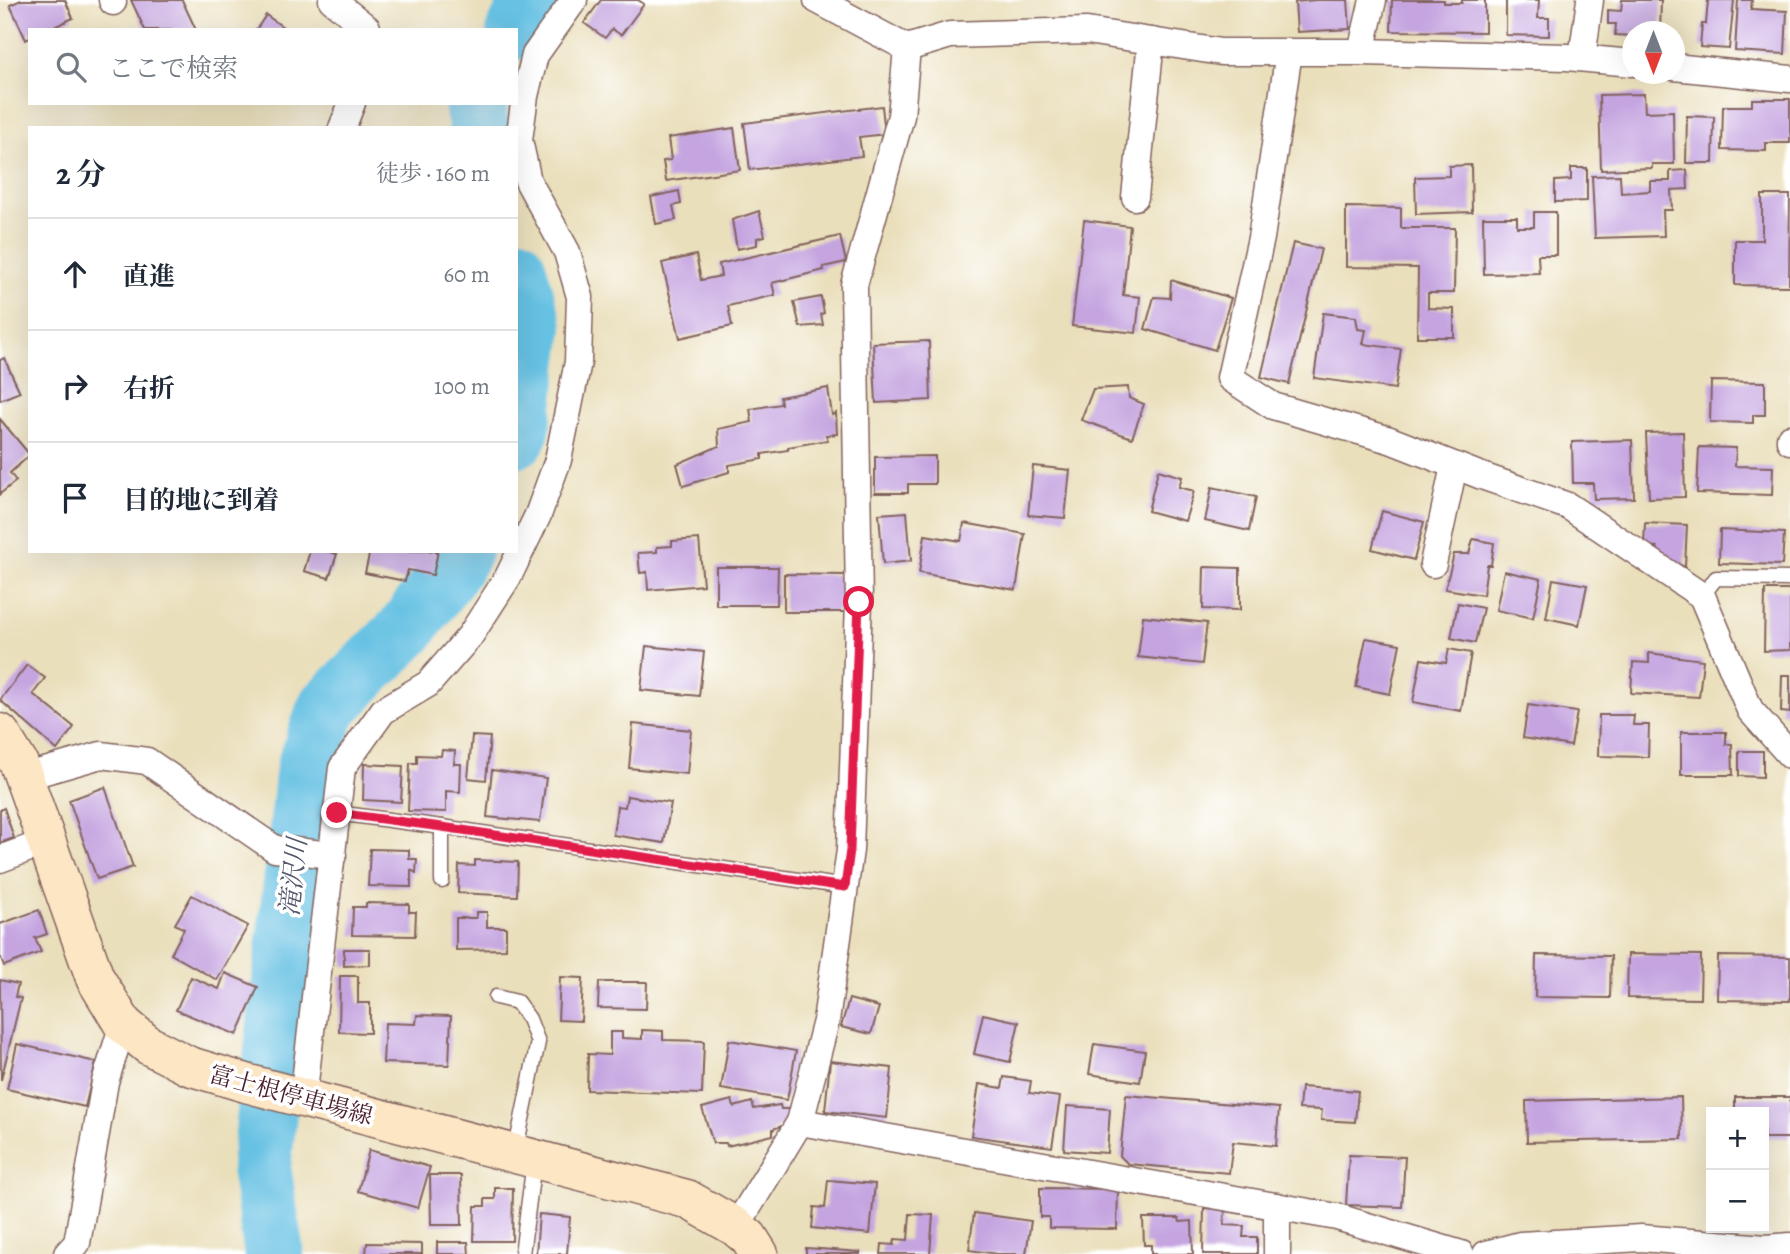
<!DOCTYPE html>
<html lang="ja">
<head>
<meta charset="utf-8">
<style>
  body { margin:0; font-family:Alegreya,"Noto Serif JP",serif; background:#f6f6f7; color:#1f2937 }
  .controls { position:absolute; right:21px; bottom:21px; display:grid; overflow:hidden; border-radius:0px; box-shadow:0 7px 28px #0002 }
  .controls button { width:63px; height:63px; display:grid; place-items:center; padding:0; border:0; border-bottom:2px solid #e0e1e3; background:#fff; color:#1f2937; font:35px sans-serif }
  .compass { position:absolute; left:1622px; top:21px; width:63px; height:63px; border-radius:50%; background:#fff; box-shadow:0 7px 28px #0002; rotate:180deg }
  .stop { position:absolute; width:21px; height:21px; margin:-16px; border:5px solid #e11d48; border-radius:50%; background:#fff }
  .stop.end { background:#e11d48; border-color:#fff; box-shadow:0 2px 7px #0008 }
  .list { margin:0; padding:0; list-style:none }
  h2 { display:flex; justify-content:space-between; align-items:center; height:91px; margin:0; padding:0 28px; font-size:30px }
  h2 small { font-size:23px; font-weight:400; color:#747a83 }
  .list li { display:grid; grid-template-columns:46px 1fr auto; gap:21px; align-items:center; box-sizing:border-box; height:112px; padding:0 28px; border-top:2px solid #e0e1e3 }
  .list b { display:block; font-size:26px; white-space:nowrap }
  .list em { font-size:23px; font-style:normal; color:#747a83 }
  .icon { flex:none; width:38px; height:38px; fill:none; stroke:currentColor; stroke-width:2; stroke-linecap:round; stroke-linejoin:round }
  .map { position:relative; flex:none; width:1790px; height:1254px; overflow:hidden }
  .search { position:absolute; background:#fff; box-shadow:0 7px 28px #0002; left:28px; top:28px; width:490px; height:77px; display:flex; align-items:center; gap:18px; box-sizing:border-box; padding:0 24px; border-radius:0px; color:#747a83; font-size:26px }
  .panel { position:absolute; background:#fff; box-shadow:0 7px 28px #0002; left:28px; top:126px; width:490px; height:427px; border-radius:0px }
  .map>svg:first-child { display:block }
</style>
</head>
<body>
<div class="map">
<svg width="1790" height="1254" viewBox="0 0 1790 1254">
  <rect width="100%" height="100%" fill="#fff"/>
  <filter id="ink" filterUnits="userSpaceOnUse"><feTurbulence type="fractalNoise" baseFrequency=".0143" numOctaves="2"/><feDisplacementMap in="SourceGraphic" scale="14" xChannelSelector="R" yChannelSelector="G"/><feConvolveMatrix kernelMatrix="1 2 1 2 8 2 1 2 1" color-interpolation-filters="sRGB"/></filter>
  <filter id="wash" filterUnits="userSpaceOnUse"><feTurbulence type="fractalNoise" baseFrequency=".00686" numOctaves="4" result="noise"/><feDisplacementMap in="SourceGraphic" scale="28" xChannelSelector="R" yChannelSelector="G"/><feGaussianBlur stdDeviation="1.57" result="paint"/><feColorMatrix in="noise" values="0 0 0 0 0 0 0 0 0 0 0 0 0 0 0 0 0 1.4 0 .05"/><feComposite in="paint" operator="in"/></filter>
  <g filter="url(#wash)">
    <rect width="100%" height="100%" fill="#eadfbb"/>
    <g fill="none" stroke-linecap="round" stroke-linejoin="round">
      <g stroke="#66c1e3" stroke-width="60">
        <polyline points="516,30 534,0"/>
        <polyline points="478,103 475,109 480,128"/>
        <polyline points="516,267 533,327 520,429 516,438"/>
        <polyline points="274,1254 261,1167 306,768 327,708 405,631 449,572 462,551"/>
      </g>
    </g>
    <g id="blocks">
      <g fill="#c5a4e0">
        <polygon points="21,0 65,0 73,18 48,30 30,30 30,38 26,40 10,5"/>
        <polygon points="131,0 182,0 196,30 145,30"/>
        <polygon points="601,0 638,0 644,4 621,35 612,29 605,38 584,23"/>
        <polygon points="1316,0 1348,0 1350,29 1297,32 1295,2"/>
        <polygon points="1392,0 1444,0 1444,3 1462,3 1462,0 1485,0 1485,32 1391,31"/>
        <polygon points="1506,0 1539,0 1538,18 1549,18 1549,36 1506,35"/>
        <polygon points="1622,0 1661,0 1660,32 1632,32 1632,36 1615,35 1616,24 1608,24 1608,10 1621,11"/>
        <polygon points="1708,0 1734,0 1729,49 1700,47 1702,24 1706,24"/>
        <polygon points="1738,0 1752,0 1751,9 1787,11 1785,54 1735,51"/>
        <polygon points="266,15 287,30 256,30"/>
        <polygon points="1644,94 1645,112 1673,111 1674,164 1652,164 1652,168 1601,170 1599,95"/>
        <polygon points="1752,99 1790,99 1790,143 1766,143 1766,151 1722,150 1723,106 1752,106"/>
        <polygon points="882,106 885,134 859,137 862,156 750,170 744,123"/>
        <polygon points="1687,116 1714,117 1713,163 1686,163"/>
        <polygon points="734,128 740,170 666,181 663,161 671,160 668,138"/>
        <polygon points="1471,165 1472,212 1416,214 1415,177 1449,176 1449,166"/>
        <polygon points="1571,168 1587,168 1587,201 1555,202 1555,181 1571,180"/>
        <polygon points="1687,170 1688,189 1671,190 1672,210 1663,210 1664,236 1595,238 1592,176 1620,175 1621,193 1650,191 1650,181 1670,181 1670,171"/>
        <polygon points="679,191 681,204 673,206 676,220 656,224 651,197"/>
        <polygon points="1762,195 1790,195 1789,286 1735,285 1735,240 1762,240"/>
        <polygon points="1346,207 1401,208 1401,228 1455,228 1454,293 1428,293 1428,308 1454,309 1454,337 1417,337 1418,268 1346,267"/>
        <polygon points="759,211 765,236 757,238 757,245 737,249 732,220"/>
        <polygon points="1534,212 1556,212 1556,255 1538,255 1539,273 1484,274 1483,217 1517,217 1517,227 1534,227"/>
        <polygon points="1084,220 1130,226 1123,295 1140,297 1136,333 1072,326"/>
        <polygon points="840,236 846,262 823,267 824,270 772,283 775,295 728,306 732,326 680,338 662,263 696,255 701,280 721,276 719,264"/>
        <polygon points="1293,243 1321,249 1289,384 1261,377"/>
        <polygon points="1171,280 1231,298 1215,350 1145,329 1154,297 1170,298"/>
        <polygon points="821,297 824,313 821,314 823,325 800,327 794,302"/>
        <polygon points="1323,313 1356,317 1358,329 1366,330 1363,344 1401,349 1395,389 1314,378"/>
        <polygon points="929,341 931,400 876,403 873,343"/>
        <polygon points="4,358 20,392 0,400 0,360"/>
        <polygon points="1711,381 1765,382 1765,415 1753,415 1753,423 1710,422"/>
        <polygon points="1128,387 1129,398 1144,404 1132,438 1081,420 1093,389"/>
        <polygon points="828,388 832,415 836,413 837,434 826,435 828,440 788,447 788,450 762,454 762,459 729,465 729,472 683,486 677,464 719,446 718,429 752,422 750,409 781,404 780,397"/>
        <polygon points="0,419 30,455 10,473 16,481 0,494"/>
        <polygon points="1683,432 1685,497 1649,498 1646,433"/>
        <polygon points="1632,440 1634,498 1594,499 1593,483 1573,483 1572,442"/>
        <polygon points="1699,447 1736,448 1735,466 1773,467 1772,495 1697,493"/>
        <polygon points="935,456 935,484 908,484 908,493 875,493 875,457"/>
        <polygon points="1033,466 1070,470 1065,518 1028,515"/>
        <polygon points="1158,470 1182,477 1179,487 1194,491 1185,521 1148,511"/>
        <polygon points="1212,487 1256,497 1249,531 1205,521"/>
        <polygon points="1382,511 1424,522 1414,560 1372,549"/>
        <polygon points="907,512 911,561 883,564 879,514"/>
        <polygon points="964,523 1025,534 1016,590 919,573 925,535 961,541"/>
        <polygon points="1645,523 1687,525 1685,567 1661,557 1657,547 1644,546"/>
        <polygon points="1720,530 1784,533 1782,565 1719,563"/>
        <polygon points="699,539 703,585 648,590 647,572 640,573 638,553 657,552 657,547 672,546 672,541"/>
        <polygon points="1473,539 1494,543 1491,565 1487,565 1483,595 1445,589 1454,554 1469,554"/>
        <polygon points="310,551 326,551 337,554 329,578 304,571"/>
        <polygon points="370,551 438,551 433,575 408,570 405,581 365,573"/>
        <polygon points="716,567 778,567 777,605 716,605"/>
        <polygon points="1204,567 1240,568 1240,610 1203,609"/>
        <polygon points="1504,571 1541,579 1533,618 1496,610"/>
        <polygon points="784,574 846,575 846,612 784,612"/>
        <polygon points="1553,579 1587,585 1579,625 1546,618"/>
        <polygon points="1765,590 1790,590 1790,650 1764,651"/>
        <polygon points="1458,603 1483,608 1475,643 1451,638"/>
        <polygon points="1143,616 1207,623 1202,664 1138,657"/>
        <polygon points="1366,638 1400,644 1390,694 1356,687"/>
        <polygon points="646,646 704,652 699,696 641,690"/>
        <polygon points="1449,649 1471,653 1461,711 1413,702 1421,659 1446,663"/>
        <polygon points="1649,653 1703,660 1699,697 1631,693 1633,662 1649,663"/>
        <polygon points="27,665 45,678 33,694 74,727 57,750 0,700"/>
        <polygon points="1782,675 1790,675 1790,713 1781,712"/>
        <polygon points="1528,705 1577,712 1571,746 1523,738"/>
        <polygon points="1599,715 1634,715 1633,725 1649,725 1648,757 1598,756"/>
        <polygon points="633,724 691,730 687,774 629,768"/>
        <polygon points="1681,732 1726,732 1726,744 1732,744 1733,775 1681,775"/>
        <polygon points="472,736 490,737 486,780 468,778"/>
        <polygon points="442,750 455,751 454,764 461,764 460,792 446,791 446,812 408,811 410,763 417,763 417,755 441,756"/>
        <polygon points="1739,751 1763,751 1763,777 1739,776"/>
        <polygon points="364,764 403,766 401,802 363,800"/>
        <polygon points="492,770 546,778 540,822 487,817"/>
        <polygon points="105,787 133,867 97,879 69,800"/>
        <polygon points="627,796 671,803 664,843 613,835 617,806 625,807"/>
        <polygon points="4,808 14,838 0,843 0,810"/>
        <polygon points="370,849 409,850 409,859 417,859 416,873 411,870 411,887 368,886"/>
        <polygon points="475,860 518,862 517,896 458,893 459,865 475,866"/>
        <polygon points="192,895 248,926 217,980 171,954 184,929 175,924"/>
        <polygon points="366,903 409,904 409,912 416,912 415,936 352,935 353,907 366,907"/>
        <polygon points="39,910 47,934 35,938 41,952 4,966 1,958 0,958 0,924"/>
        <polygon points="476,912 487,912 487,927 506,927 506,949 456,950 456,918 476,918"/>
        <polygon points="344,949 370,949 370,965 344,966"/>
        <polygon points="1628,954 1701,955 1700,999 1627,998"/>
        <polygon points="1536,955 1611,956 1610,998 1535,997"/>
        <polygon points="1718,956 1790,957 1790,1001 1717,1000"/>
        <polygon points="225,973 258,987 237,1035 176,1010 191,977 219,989"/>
        <polygon points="340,976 358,976 358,1003 370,1003 370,1033 339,1032"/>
        <polygon points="560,977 583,978 581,1021 558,1020"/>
        <polygon points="0,980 18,984 15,997 21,998 1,1080"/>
        <polygon points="599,982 647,982 646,1009 598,1008"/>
        <polygon points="849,999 879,1007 871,1034 841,1027"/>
        <polygon points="983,1014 1019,1022 1010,1062 974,1054"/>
        <polygon points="417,1015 451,1016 449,1065 383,1063 385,1023 416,1024"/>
        <polygon points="642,1030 663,1031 663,1040 704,1041 702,1094 587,1090 588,1054 610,1055 610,1032 622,1032 622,1038 642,1039"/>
        <polygon points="729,1040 796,1051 787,1100 721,1089"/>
        <polygon points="17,1044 96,1062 85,1107 7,1089"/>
        <polygon points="1094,1044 1145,1051 1140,1082 1089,1074"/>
        <polygon points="830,1061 892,1068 887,1118 825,1111"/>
        <polygon points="1004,1077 1031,1081 1029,1093 1060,1097 1052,1147 971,1136 979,1084 1002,1088"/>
        <polygon points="1301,1087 1358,1091 1355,1122 1321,1120 1322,1110 1299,1109"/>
        <polygon points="1126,1095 1279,1108 1276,1146 1233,1142 1229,1173 1128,1164 1120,1156"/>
        <polygon points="1681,1097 1682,1139 1527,1142 1526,1101"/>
        <polygon points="1735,1097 1790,1097 1790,1138 1764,1138 1764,1112 1735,1112"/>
        <polygon points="732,1100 734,1107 752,1102 754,1109 780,1105 781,1109 791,1109 785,1125 773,1129 773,1135 727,1146 726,1143 713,1143 702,1108"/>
        <polygon points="1067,1106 1110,1109 1107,1153 1064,1150"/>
        <polygon points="369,1150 430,1167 418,1208 358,1191"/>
        <polygon points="1349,1155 1405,1157 1402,1207 1346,1205"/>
        <polygon points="430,1175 461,1175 462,1225 431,1225"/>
        <polygon points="828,1180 875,1184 870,1234 812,1228 814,1207 825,1208"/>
        <polygon points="495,1188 513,1188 512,1241 474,1241 475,1206 485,1206 485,1199 495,1199"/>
        <polygon points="1040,1188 1118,1189 1117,1229 1049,1228 1049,1217 1040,1217"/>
        <polygon points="1204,1208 1225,1209 1224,1225 1244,1226 1243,1237 1257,1237 1257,1254 1203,1254"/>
        <polygon points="974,1213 1031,1221 1026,1254 997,1254 969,1250"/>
        <polygon points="539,1214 570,1217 567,1254 536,1254"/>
        <polygon points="910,1214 933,1215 930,1254 881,1254 882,1244 894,1245 895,1239 908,1240"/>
        <polygon points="1143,1218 1179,1218 1180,1222 1192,1221 1193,1254 1151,1254 1151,1245 1144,1245"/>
        <polygon points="437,1242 468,1242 469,1254 437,1254"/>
        <polygon points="367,1243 422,1244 422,1254 366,1254"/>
        <polygon points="806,1248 860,1252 860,1254 806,1254"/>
      </g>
    </g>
  </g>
  <g filter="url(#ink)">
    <use href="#blocks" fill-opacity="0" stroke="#82625d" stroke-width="2"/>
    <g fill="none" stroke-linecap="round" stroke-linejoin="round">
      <defs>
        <g id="lane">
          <polyline points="1702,596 1716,578 1790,579"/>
          <polyline points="337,813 442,827"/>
          <polyline points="442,881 442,827 846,887"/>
          <polyline points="496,997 517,1002 529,1019 538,1042 515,1153"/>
          <polyline points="522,1254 534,1162"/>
        </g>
        <g id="street">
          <polyline points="112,0 113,2"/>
          <polyline points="332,0 367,28 367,30"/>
          <polyline points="907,48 950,35 1087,31 1221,52 1361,52 1567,57 1632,63"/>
          <polyline points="1289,52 1261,238 1230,378 1273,406 1390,440 1479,475 1568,506 1702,596 1750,710 1790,755"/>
          <polyline points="1361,52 1373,0"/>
          <polyline points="1582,58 1590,0"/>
          <polyline points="1674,67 1790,79"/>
          <polyline points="342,128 352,103"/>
          <polyline points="1135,197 1151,41"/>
          <polyline points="1790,438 1790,441"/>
          <polyline points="1433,564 1454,466"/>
          <polyline points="24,777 101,755 147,761 275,849 333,855"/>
          <polyline points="0,859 46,842"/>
          <polyline points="303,1099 342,768 383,711 428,684 470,636 508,577 538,515 558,460 578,362 580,297 567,252 528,181 519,140 525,96 535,55 574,0"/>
          <polyline points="800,1122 1337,1217 1461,1254"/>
          <polyline points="1277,1206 1277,1254"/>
          <polyline points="736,1227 800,1122 826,1021 838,937 850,850 859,602 854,285 901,116 907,48 817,0"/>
          <polyline points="67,1254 77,1243 105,1082 123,1024"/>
          <polyline points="1486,1254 1520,1245 1641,1238 1766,1248 1790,1246"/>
        </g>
        <polyline id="secondary" points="0,733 19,764 95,978 123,1024 148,1045 189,1066 246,1083 687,1199 736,1227 749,1238 759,1254"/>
      </defs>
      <use href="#lane" stroke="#82625d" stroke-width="17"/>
      <use href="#street" stroke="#82625d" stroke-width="29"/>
      <use href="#secondary" stroke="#82625d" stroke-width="41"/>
      <use href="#lane" stroke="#fff" stroke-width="14"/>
      <use href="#street" stroke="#fff" stroke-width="26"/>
      <use href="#secondary" stroke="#fce6c4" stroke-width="38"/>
    </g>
  </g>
  <g fill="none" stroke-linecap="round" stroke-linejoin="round" filter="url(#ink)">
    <polyline stroke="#e11d48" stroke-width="9" points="337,813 442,827 845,887 850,850 859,602"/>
  </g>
  <g text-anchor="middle" stroke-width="7" stroke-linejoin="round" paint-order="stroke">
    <g font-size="24" fill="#4a1f2b" stroke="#fff">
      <text transform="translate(291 1095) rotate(15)" y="8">富士根停車場線</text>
    </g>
    <g font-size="26" font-style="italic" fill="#54586b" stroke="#fff">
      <text transform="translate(293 877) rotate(-84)" y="9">滝沢川</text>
    </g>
  </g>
</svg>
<div class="controls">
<button>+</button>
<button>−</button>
</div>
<svg class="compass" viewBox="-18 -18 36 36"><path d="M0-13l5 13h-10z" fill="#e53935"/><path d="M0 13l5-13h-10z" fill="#747a83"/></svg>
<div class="stop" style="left:859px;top:602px"></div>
<div class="stop end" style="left:337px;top:813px"></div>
<div class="search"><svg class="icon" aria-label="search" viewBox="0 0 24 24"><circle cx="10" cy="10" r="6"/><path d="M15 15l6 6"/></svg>ここで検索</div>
<section class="panel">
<h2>2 分<small>徒歩 · 160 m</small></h2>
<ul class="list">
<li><svg class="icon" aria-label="ahead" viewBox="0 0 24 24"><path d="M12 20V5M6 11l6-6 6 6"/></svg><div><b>直進</b></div><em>60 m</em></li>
<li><svg class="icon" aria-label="right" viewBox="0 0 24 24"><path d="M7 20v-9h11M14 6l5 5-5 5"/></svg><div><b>右折</b></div><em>100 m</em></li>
<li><svg class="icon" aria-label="arrive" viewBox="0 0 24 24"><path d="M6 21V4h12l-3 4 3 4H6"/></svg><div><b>目的地に到着</b></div></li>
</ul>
</section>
</div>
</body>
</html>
